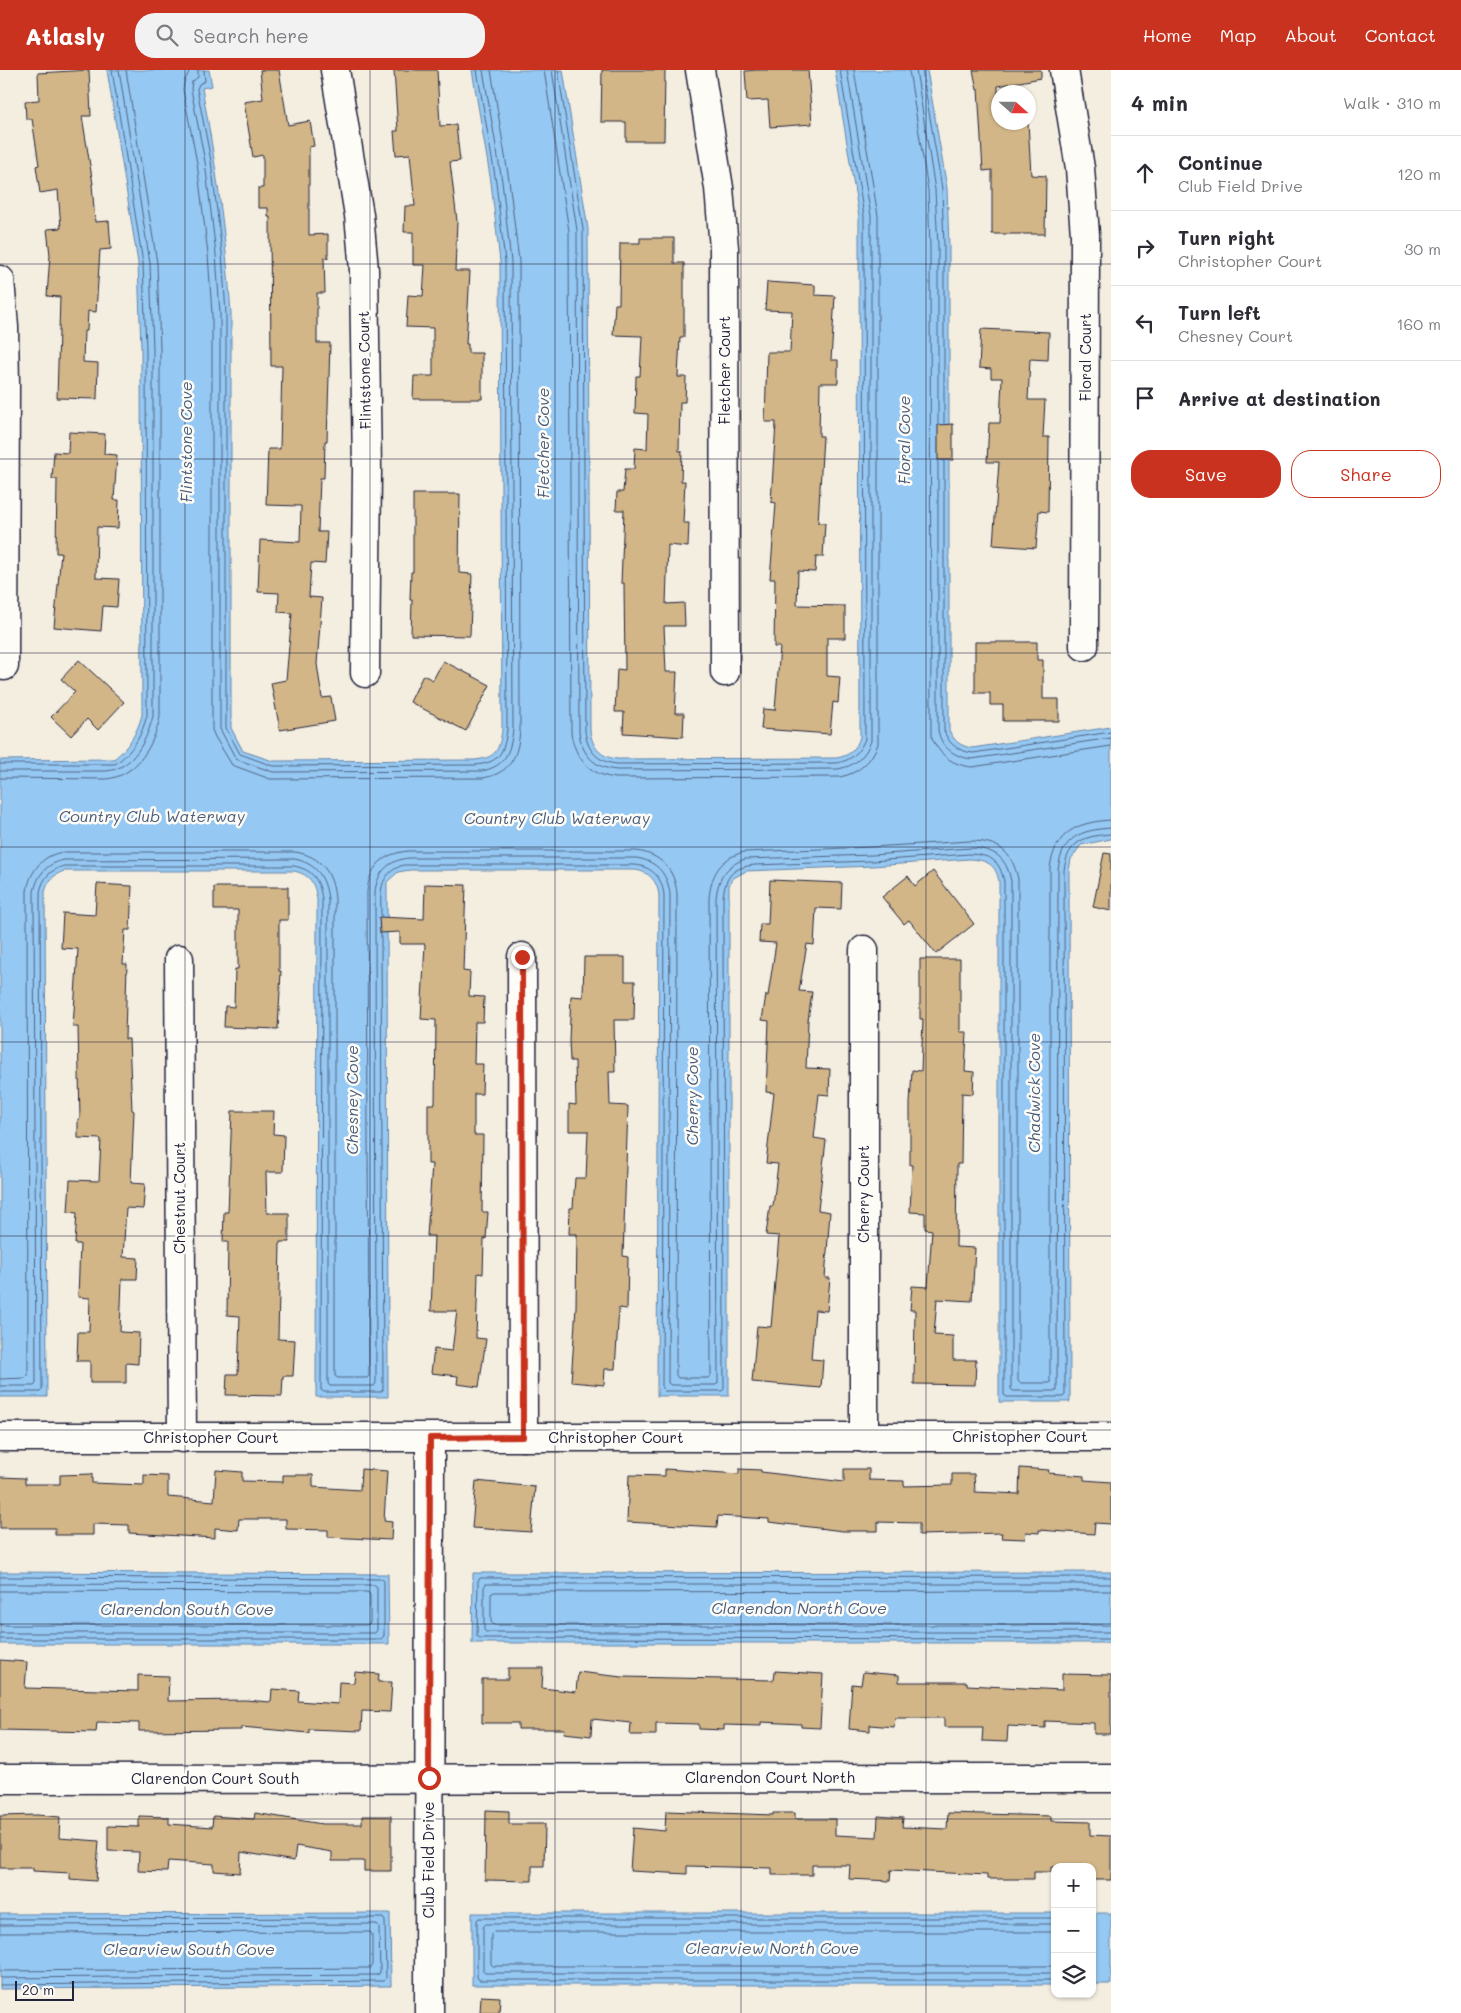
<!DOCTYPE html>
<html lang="en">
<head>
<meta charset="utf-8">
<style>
  body { margin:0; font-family:Mali,sans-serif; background:#f2f2f3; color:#2b2b33 }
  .controls { position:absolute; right:15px; bottom:15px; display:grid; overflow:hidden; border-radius:10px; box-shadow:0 1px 4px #0004 }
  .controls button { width:45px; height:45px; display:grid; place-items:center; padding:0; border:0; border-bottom:1px solid #e1e1e2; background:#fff; color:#2b2b33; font:25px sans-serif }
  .compass { position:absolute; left:991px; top:15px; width:45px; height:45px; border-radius:50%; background:#fff; box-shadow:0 1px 4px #0004; rotate:111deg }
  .scale { position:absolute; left:15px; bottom:12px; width:59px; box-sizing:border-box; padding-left:5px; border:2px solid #22223b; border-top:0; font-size:14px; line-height:18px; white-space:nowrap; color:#22223b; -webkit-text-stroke:4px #fdfcf7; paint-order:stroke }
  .stop { position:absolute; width:15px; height:15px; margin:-11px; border:4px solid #c8321e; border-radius:50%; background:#fff }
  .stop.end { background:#c8321e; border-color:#fff; box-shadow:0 1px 5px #0008 }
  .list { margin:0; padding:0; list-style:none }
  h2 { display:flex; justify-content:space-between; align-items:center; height:65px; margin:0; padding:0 20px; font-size:21px }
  h2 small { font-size:16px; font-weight:400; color:#7c7c81 }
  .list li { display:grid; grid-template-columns:32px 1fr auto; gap:15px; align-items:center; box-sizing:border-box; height:75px; padding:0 20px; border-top:1px solid #e1e1e2 }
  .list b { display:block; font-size:19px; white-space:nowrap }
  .list p { margin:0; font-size:16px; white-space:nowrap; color:#7c7c81 }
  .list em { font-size:16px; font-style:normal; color:#7c7c81 }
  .actions { display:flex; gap:10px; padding:15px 20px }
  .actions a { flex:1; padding:11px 0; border:1px solid #c8321e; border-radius:20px; text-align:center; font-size:18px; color:#c8321e }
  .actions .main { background:#c8321e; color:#fff }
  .icon { flex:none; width:28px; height:28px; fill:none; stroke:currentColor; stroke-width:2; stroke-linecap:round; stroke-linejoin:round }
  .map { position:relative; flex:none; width:1111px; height:1943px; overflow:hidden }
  header { display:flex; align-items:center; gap:30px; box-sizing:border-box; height:70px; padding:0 25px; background:#c8321e; color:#fff }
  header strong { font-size:24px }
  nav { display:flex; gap:28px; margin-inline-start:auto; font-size:18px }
  .search { width:350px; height:45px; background:#f2f2f3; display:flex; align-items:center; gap:12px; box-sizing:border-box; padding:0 18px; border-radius:20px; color:#7c7c81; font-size:19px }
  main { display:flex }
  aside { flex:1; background:#fff }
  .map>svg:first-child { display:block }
</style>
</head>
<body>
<header>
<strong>Atlasly</strong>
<div class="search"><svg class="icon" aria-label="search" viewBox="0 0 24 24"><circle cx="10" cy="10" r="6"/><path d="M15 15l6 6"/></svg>Search here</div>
<nav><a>Home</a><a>Map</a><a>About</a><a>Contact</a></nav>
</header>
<main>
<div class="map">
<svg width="1111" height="1943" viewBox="0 0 1111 1943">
  <rect width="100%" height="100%" fill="#f4eee1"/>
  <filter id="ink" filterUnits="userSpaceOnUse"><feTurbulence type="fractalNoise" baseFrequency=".02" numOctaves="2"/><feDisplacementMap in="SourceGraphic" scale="10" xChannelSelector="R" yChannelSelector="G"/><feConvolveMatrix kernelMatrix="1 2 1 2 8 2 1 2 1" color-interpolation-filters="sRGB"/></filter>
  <g filter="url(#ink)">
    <g fill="#95c8f2" stroke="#6786a9">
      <path d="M107,0H209L212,16L202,18C216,93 226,167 231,243V658L243,681L273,691L474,690C496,688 499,681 502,660L500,192L491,112L472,0H563L588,159L590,660C592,677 600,687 617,689L836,688C849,686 856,680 860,667L859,147L835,0H927L947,118L949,176V660C954,671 960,676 972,678L1111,657V769L1081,775L1071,789L1069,801L1070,1332H999V812C996,794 987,790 969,789L873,796L746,801L732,809L729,816V1326H657L659,825C657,811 650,802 635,800H410L398,802L387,812L388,1327H316L317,829C314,813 311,805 294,801H64C53,805 48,811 45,822L47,1327H0V690L114,689C129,677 137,663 142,645L141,279L138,193Z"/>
      <polygon points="0,1502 388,1504 389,1574 0,1574"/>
      <polygon points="1111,1502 1111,1573 472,1573 473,1503"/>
      <polygon points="390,1843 391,1916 0,1919 0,1844"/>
      <rect x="472" y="1843" width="583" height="72"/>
      <rect x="1092" y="1843" width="19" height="71"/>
    </g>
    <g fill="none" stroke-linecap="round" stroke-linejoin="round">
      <g stroke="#506484" stroke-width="1">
        <path d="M190,0L184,12L183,20L197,93L208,184L212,244V660L215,667L232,695L270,709L483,708C511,703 518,686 520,660L519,191L509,110L491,0"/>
        <path d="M198,0V7L192,12L191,19L205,92L216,184L220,244V659L236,689L273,702L482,701C506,696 510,682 513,660L511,192L502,111L483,0"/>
        <path d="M204,0L205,11L199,14L197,19L211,91L222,183L226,244V658L240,684L273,696L475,695C499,693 504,683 507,660L505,192L496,112L477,0"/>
        <path d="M544,0L569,161L571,663C575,689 591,706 617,708L840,707C859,703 871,692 878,674V146L854,0"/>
        <path d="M552,0L577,160L579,661C581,684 594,698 617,700L838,699C855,696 865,687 871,671V146L847,0"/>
        <path d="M558,0L583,159L585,661C587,680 597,692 617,694L837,693C852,690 859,683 865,669L864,146L840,0"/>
        <path d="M909,0L928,120L930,176L931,666C939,685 952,695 972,697L1111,676"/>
        <polyline points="916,0 935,120 938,176 938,354"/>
        <polyline points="922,0 942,119 944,176 944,353"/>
        <path d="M938,391V660C941,678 955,687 972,689L1111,668"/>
        <path d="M944,391V660C948,674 958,681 973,683L1111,662"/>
        <path d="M0,694H115C133,682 142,665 147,645L146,279L143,193L112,0"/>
        <path d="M0,701H106C133,699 147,670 153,646V279L150,193L119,0"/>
        <path d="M0,708L106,709C137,706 154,675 160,647V279L157,193L126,0"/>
        <path d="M381,846C381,823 377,805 403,795H635C653,797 662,808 664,825L662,1319L664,1321H722L724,1319L723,828C725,806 733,797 755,795L872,791L969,784C991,785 1000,790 1004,812V1325L1007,1327H1063L1065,1325L1064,800C1068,771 1084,766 1111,764"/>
        <path d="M0,1309L26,1308L28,1306L27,821C30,801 43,784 64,782H295C322,786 333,804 335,829V1306L338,1308H367L369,1306L367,822C369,797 383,783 409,781H636C661,784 675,800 677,824L676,1305L678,1308H708L711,1305L709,828C711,805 720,788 744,782L872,777L970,771C998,771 1012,781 1018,809V1311L1020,1313H1050V798C1055,762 1077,752 1111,750"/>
        <path d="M0,1316H34L36,1314L34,822C37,805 47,793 64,790L295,789C317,794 325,807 328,829V1314L330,1316H374L376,1313L375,822C377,802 389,790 409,788H636C657,791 668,804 670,825L668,1313L671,1315H716L718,1313L716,828C718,809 725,796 745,789L872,785L970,778C994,779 1006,786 1011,811V1319L1013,1321H1057L1058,800C1062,767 1080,760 1111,758"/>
        <path d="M0,1322H40L42,1320L40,822C43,808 50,800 64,796H294C314,800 319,810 322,829L321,1320L324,1322H380L383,1320L381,864"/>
        <polyline points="0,1507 382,1509 384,1511 384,1566 381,1569 0,1569"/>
        <polyline points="1111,1507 480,1508 478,1511 477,1566 480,1568 1111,1569"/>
        <polyline points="0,1514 375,1515 377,1517 377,1560 375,1563 0,1563"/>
        <polyline points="1111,1514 486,1514 484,1517 484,1560 486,1562 1111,1562"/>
        <polyline points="0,1521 368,1522 370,1525 370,1553 367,1555 0,1555"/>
        <polyline points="1111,1521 494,1522 491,1524 491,1552 494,1555 1111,1555"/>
        <polyline points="1055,1848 479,1848 477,1850 477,1907 479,1910 1055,1910"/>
        <polyline points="0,1849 383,1848 385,1851 386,1909 384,1911 0,1915"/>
        <polyline points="1055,1854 486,1854 483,1857 483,1901 485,1903 1055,1903"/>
        <polyline points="0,1855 377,1854 379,1857 380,1903 377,1905 0,1908"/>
        <polyline points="1055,1862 493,1862 491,1864 491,1894 493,1896 1055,1896"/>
        <polyline points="0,1863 370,1862 372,1864 372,1895 370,1898 0,1901"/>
      </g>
    </g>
    <g fill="#d2b687" stroke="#22223b">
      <polygon points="89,0 91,46 82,46 93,114 92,114 95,152 109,151 111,179 100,180 96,242 88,241 87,261 84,261 83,292 98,293 97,329 57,328 60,227 47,226 50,185 47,159 61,158 58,120 40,123 36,96 39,95 32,49 26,49 25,31 39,30 38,3"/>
      <polygon points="260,0 279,0 288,55 310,51 314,76 309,77 309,165 328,164 328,188 324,188 325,223 317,223 317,273 330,273 327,371 325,371 324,408 320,408 318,462 327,462 325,494 311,493 309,527 322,528 317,594 322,628 331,627 335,651 280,660 271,613 286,610 292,543 278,542 279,523 258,522 260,470 300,472 301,436 266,435 268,379 280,379 282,296 271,296 270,147 268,147 268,138 258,138 258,118 263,118 263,85 253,87 244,32 263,29"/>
      <polygon points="394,0 437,0 440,56 456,55 460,91 450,92 457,151 455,201 470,201 466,274 468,274 468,283 482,283 482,329 413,329 414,306 433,306 433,258 406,257 408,225 423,226 425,195 413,195 413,162 404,162 405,136 415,136 410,84 396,85 394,61 398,61"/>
      <polygon points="602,0 665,0 664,71 626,71 626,52 601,52"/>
      <polygon points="757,0 808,0 812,54 770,57 768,30 747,31 745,1"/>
      <polygon points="973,0 1041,0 1041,8 998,16 998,52 1028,52 1031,105 1046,106 1045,164 992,164 992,100 983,101 978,19 977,20"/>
      <polygon points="640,168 674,168 674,193 684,193 684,267 680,267 678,307 686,307 685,332 680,332 679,381 682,381 681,411 685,411 683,453 689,453 688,477 668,475 666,534 684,533 685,556 664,556 666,602 677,602 675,643 684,643 683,667 623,663 624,642 615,642 617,599 625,600 624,513 621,513 624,440 616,440 617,422 623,422 625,399 634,399 635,378 647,379 648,344 635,343 636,306 640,306 642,266 613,265 615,234 619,234 620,173 640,173"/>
      <polygon points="767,212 815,215 815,225 835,226 831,290 838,290 838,313 820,313 819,366 823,366 818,453 825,453 823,487 816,487 815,502 798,501 797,535 845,536 845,568 827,568 827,606 840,607 838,633 833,632 830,664 761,659 763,639 775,640 780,577 774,577 775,509 770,509 776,433 771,432 776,352 765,352 767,282 790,282 792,241 765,240"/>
      <polygon points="981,259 1049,262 1048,290 1030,289 1028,330 1045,330 1043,367 1049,367 1048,442 1039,441 1036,478 993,475 999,392 987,392 989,353 1000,353 1002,308 991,308 991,299 979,298"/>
      <polygon points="953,354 953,390 938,390 938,355"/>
      <polygon points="69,362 105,364 104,384 117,385 114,430 119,430 118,458 97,457 96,508 119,509 117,537 103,536 101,561 54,557 61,483 56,483 57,409 52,409 54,382 68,383"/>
      <polygon points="413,424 460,424 459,503 472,504 470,566 411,565 412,530 410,530 411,502 413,502"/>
      <polygon points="975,572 1037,572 1037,590 1043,590 1043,629 1059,629 1059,651 1003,651 1003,635 990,635 990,623 975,623"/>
      <polygon points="79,590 124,632 98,660 87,649 71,666 51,647 75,622 61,609"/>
      <polygon points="443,591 490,615 466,661 410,632 423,605 433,610"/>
      <polygon points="1104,783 1111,784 1111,841 1093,837"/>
      <polygon points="933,801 974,854 936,884 909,850 904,854 882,827 908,806 915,816"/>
      <polygon points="770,810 842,813 841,839 816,838 814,875 807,874 799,921 812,922 808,951 806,998 830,999 829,1025 819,1024 814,1068 826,1070 818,1140 830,1142 825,1208 830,1208 827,1241 815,1240 811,1289 823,1290 821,1318 752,1312 757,1256 771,1257 779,1166 766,1165 770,1136 773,1136 778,1094 766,1093 774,1023 766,1022 769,951 762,950 766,925 768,926 776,873 759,872 760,854 768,854"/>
      <polygon points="97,814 132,816 130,860 125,860 123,894 127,894 125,969 129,969 132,1040 134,1041 131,1113 145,1114 143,1139 126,1138 123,1187 138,1188 137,1209 122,1209 120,1262 139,1263 138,1294 126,1293 126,1313 90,1313 90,1291 77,1291 78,1262 89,1262 90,1228 78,1227 80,1174 75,1174 77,1143 68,1142 70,1110 99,1111 101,1069 78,1068 78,1049 80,1049 78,957 73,957 78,879 61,878 63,843 95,845"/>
      <polygon points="425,814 466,815 463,901 470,902 469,926 484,927 483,952 475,952 474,994 483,994 482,1024 474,1024 474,1065 483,1065 482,1142 488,1142 486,1169 484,1169 483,1204 478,1203 476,1268 486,1269 479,1317 457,1314 458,1306 431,1303 434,1279 452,1281 457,1241 431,1241 434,1166 427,1166 432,1094 428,1094 428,1034 435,1034 436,950 421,949 425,874 400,874 400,862 380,863 379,847 424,849"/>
      <polygon points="214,817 288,817 288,850 279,850 279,901 281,901 278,959 224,957 225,936 234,937 235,899 238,899 238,840 214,840"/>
      <polygon points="584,887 625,887 625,911 635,911 634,950 614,950 615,1002 609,1002 610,1035 628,1036 623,1186 628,1187 627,1239 619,1238 615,1299 605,1299 604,1315 571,1312 576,1237 577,1164 569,1164 570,1138 573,1138 575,1108 586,1108 588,1061 569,1061 569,1034 576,1035 575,991 570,991 569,970 571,926 583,927"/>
      <polygon points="920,889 960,889 960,962 967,962 965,1001 974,1002 973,1024 962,1023 961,1094 957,1094 956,1177 975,1178 972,1231 937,1229 934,1265 953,1266 953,1290 976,1290 975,1315 914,1314 915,1240 910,1240 912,1216 928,1217 932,1160 925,1159 925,1143 910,1142 912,1095 910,1095 910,1034 912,1000 921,1001 923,949 920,949"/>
      <polygon points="232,1041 274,1041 273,1064 284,1065 283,1102 266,1102 267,1143 289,1143 289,1172 280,1172 278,1269 295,1270 293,1306 283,1306 282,1326 226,1325 227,1304 238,1304 240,1246 227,1245 228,1172 223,1172 224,1142 228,1142"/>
      <polygon points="1020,1398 1049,1400 1048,1403 1084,1406 1084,1410 1111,1412 1111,1454 1095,1453 1094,1464 1039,1460 1039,1463 1026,1462 1025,1469 1001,1468 1002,1463 919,1465 919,1453 878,1452 878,1461 843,1461 769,1452 769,1449 718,1446 717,1457 627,1452 629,1405 665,1406 665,1399 739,1404 739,1399 761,1400 761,1402 844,1412 844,1399 869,1399 869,1410 904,1411 904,1416 952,1415 952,1404 974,1404 975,1422 1019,1424"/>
      <polygon points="361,1399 387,1401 384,1451 392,1452 391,1470 328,1467 328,1460 286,1459 286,1449 239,1449 238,1460 215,1458 215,1468 129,1463 129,1455 93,1454 93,1465 55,1465 55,1458 0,1458 0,1407 25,1408 25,1414 60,1414 60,1405 92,1404 92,1413 144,1415 144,1405 168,1406 168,1427 214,1431 216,1400 242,1402 242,1411 283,1412 283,1405 313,1405 313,1417 360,1420"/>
      <polygon points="476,1411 535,1417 531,1462 472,1458"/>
      <polygon points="0,1590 27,1592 25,1618 138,1621 138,1605 169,1606 168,1631 244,1630 271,1632 272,1619 299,1621 298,1631 338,1634 339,1612 354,1613 355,1602 379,1604 378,1612 392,1612 390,1642 362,1641 361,1661 309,1659 309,1663 241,1657 241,1660 139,1661 139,1653 97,1652 96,1662 0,1660"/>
      <polygon points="508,1598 543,1598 542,1618 576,1622 578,1602 622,1607 774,1610 775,1601 823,1604 820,1658 801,1657 801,1654 761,1652 761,1656 724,1655 724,1660 699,1659 699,1654 656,1653 656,1665 630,1665 631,1653 592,1649 591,1666 564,1663 565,1659 518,1659 518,1653 482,1653 482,1609 508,1609"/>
      <polygon points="863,1602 899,1605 899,1612 967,1612 967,1615 1062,1620 1062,1604 1111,1605 1111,1664 1094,1664 1094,1653 1045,1651 1045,1658 1008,1656 1007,1672 982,1671 983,1657 944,1657 944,1648 895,1648 894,1657 870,1655 870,1661 849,1659 852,1614 861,1615"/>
      <polygon points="486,1740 509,1741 509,1754 545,1754 544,1796 532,1796 532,1811 485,1810"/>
      <polygon points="666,1741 773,1745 773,1743 795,1743 795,1749 835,1749 835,1765 877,1767 878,1746 903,1748 902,1757 947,1759 948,1743 1051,1746 1051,1751 1090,1752 1090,1765 1111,1766 1111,1810 1092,1810 1092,1797 1051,1797 1051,1802 1034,1802 1034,1809 987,1809 987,1805 891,1800 890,1811 849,1809 850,1795 812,1795 812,1805 772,1805 772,1798 687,1796 687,1804 630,1801 633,1758 665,1761"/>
      <polygon points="255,1743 322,1754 362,1754 362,1746 391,1746 391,1801 364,1801 364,1791 332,1791 332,1782 296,1776 294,1791 241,1782 240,1803 214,1801 214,1794 168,1791 167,1802 138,1801 139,1782 108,1781 108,1756 139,1757 139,1746 169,1747 169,1754 212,1757 213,1746 254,1749"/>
      <polygon points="37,1745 60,1747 59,1768 99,1771 96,1811 70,1809 70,1803 33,1801 33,1798 0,1798 0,1746"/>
      <polygon points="481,1926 500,1927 499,1943 480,1943"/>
    </g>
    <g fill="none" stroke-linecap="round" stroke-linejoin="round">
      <defs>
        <g id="minor">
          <polyline points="335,0 359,145 364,200 367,400 365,603"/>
          <polyline points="700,0 719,118 724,178 725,602"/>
          <polyline points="1064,0 1080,98 1085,165 1084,576"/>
          <polyline points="0,210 4,257 5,314 4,596"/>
          <polyline points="864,880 864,1368"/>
          <polyline points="522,887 523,1367"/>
          <polyline points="179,889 182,1368"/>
          <polyline points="0,1367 1111,1367"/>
          <polyline points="0,1709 1111,1708"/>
          <polyline points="429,1943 430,1368"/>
        </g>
      </defs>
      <use href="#minor" stroke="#22223b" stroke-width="31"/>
      <use href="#minor" stroke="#fdfcf7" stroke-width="28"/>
    </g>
  </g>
  <g fill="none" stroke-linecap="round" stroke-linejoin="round" filter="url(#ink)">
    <polyline stroke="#c8321e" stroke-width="6" points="429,1708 430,1368 523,1367 522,887"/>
  </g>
  <path fill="none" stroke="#22223b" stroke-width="1" stroke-opacity="0.55" d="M185,0V1943M370,0V1943M555,0V1943M741,0V1943M926,0V1943M0,194H1111M0,389H1111M0,583H1111M0,777H1111M0,972H1111M0,1166H1111M0,1360H1111M0,1554H1111M0,1749H1111"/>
  <g text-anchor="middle" stroke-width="5" stroke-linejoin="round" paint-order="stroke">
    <g font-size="15" fill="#22223b" stroke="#fdfcf7">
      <text transform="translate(1086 287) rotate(-90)" y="5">Floral Court</text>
      <text transform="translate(365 300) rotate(-91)" y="5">Flintstone Court</text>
      <text transform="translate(725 300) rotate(-90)" y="5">Fletcher Court</text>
      <text transform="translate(864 1124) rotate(-90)" y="5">Cherry Court</text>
      <text transform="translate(180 1128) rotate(-90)" y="5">Chestnut Court</text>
      <text x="1020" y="1372">Christopher Court</text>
      <text x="211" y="1373">Christopher Court</text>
      <text x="616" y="1373">Christopher Court</text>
      <text x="770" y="1713">Clarendon Court North</text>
      <text x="215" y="1714">Clarendon Court South</text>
      <text transform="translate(429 1790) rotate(-90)" y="5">Club Field Drive</text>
    </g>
    <g font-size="16" font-style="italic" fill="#4a5c7b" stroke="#fdfcf7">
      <text transform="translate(904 370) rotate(-90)" y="6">Floral Cove</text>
      <text transform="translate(186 372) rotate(-90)" y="6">Flintstone Cove</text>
      <text transform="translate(543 373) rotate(-90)" y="6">Fletcher Cove</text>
      <text x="152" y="752">Country Club Waterway</text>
      <text x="557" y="754">Country Club Waterway</text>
      <text transform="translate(1034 1023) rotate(-90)" y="6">Chadwick Cove</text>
      <text transform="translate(692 1026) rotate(-90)" y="6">Cherry Cove</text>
      <text transform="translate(352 1030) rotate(-90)" y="6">Chesney Cove</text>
      <text x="799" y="1544">Clarendon North Cove</text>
      <text x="187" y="1545">Clarendon South Cove</text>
      <text x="772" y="1884">Clearview North Cove</text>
      <text x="189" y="1885">Clearview South Cove</text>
    </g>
  </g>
</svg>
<div class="controls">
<button>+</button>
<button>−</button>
<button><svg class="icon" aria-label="layers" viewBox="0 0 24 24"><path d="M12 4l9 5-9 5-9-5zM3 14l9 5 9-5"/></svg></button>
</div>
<svg class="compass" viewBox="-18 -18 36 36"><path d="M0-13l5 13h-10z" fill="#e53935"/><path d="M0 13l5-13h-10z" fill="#7c7c81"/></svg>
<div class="scale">20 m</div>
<div class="stop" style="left:429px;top:1708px"></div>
<div class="stop end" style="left:522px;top:887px"></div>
</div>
<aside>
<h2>4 min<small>Walk · 310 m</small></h2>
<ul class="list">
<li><svg class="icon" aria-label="ahead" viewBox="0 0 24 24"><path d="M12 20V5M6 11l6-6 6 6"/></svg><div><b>Continue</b><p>Club Field Drive</p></div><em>120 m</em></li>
<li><svg class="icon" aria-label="right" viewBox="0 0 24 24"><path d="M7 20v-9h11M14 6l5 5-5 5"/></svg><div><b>Turn right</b><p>Christopher Court</p></div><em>30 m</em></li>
<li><svg class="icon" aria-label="left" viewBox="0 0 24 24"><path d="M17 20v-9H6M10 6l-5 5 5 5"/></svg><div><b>Turn left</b><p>Chesney Court</p></div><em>160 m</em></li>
<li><svg class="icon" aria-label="arrive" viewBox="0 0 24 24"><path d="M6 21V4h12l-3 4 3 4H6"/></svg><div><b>Arrive at destination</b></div></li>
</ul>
<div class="actions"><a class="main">Save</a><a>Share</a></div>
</aside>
</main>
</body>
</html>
